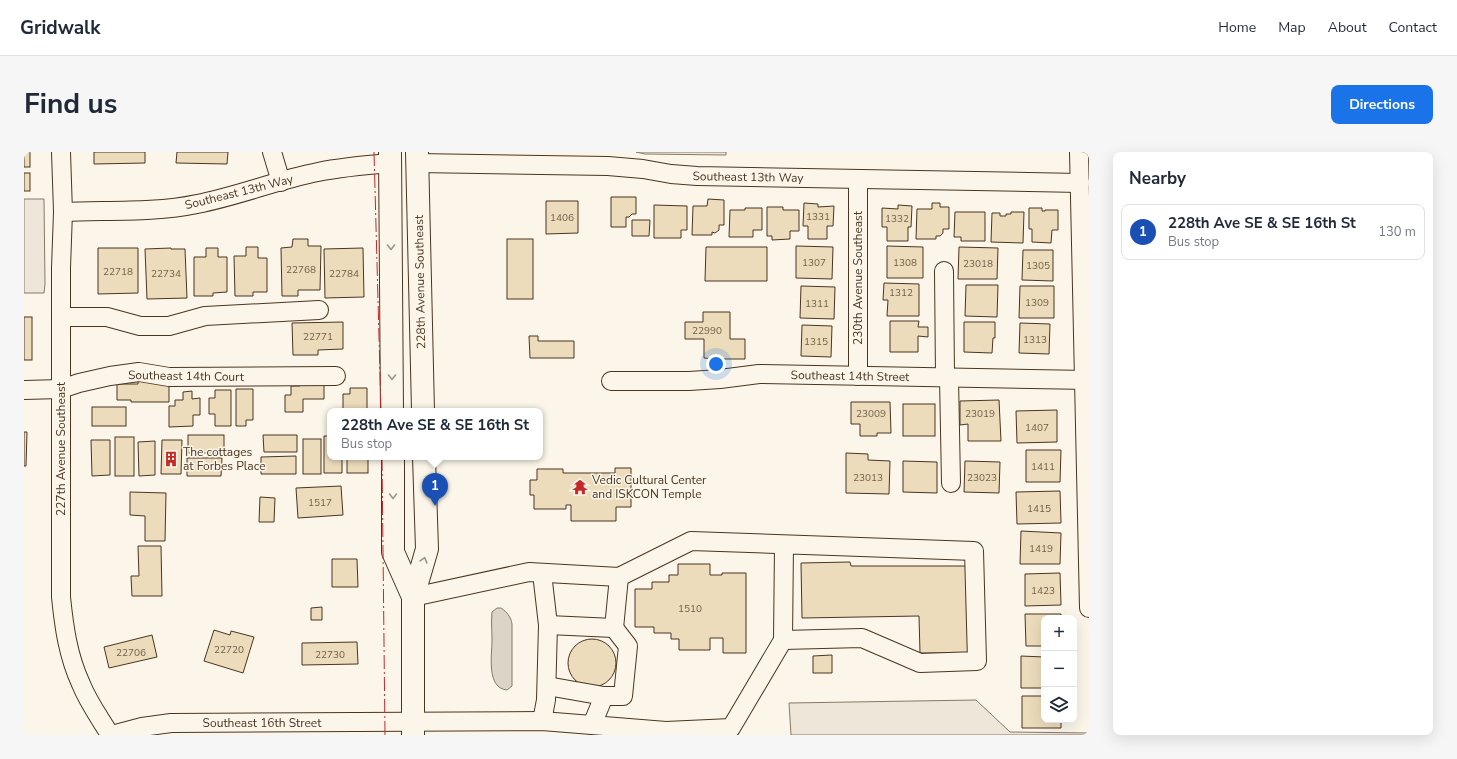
<!DOCTYPE html>
<html lang="en">
<head>
<meta charset="utf-8">
<style>
  body { margin:0; font-family:"Nunito Sans",sans-serif; background:#f6f6f7; color:#1f2937 }
  .controls { position:absolute; right:12px; bottom:12px; display:grid; overflow:hidden; border-radius:8px; box-shadow:0 4px 16px #0002 }
  .controls button { width:36px; height:36px; display:grid; place-items:center; padding:0; border:0; border-bottom:1px solid #e0e1e3; background:#fff; color:#1f2937; font:20px sans-serif }
  .you { position:absolute; left:692px; top:212px; width:14px; height:14px; margin:-10px; border:3px solid #fff; border-radius:50%; background:#1a73e8; box-shadow:0 0 0 6px #1a73e833 }
  .badge { display:grid; place-items:center; width:26px; height:26px; border-radius:50%; background:#1a73e8; color:#fff; font-size:13px; font-weight:700 }
  .pin { position:absolute; translate:-50% -33px; filter:drop-shadow(0 1px 2px #0008) }
  .pin::after { content:''; position:absolute; top:21px; width:14px; height:12px; background:inherit; clip-path:polygon(0 0,100% 0,50% 100%) }
  .popup { position:absolute; left:303px; top:256px; width:216px; height:52px; box-sizing:border-box; display:grid; place-content:center; border-radius:8px; background:#fff; filter:drop-shadow(0 1px 3px #0005); font-size:13px; white-space:nowrap; color:#747a83 }
  .popup b { font-size:15px; color:#1f2937 }
  .popup::after { content:''; position:absolute; left:50%; top:100%; margin-left:-8px; border:8px solid transparent; border-top-color:#fff }
  .list { margin:0; padding:0; list-style:none }
  h2 { display:flex; justify-content:space-between; align-items:center; height:52px; margin:0; padding:0 16px; font-size:17px }
  h2 small { font-size:13px; font-weight:400; color:#747a83 }
  .list li { display:grid; grid-template-columns:26px 1fr auto; gap:12px; align-items:center; box-sizing:border-box; height:56px; margin:0 8px 8px; padding:0 8px; border:1px solid #e0e1e3; border-radius:8px }
  .list b { display:block; font-size:15px; white-space:nowrap }
  .list p { margin:0; font-size:13px; white-space:nowrap; color:#747a83 }
  .list em { font-size:13px; font-style:normal; color:#747a83 }
  .icon { flex:none; width:22px; height:22px; fill:none; stroke:currentColor; stroke-width:2; stroke-linecap:round; stroke-linejoin:round }
  .map { position:relative; flex:none; width:1065px; height:583px; overflow:hidden; border-radius:8px }
  header { display:flex; align-items:center; gap:24px; box-sizing:border-box; height:56px; padding:0 20px; background:#fff; border-bottom:1px solid #e0e1e3 }
  header strong { font-size:19px }
  nav { display:flex; gap:22px; margin-inline-start:auto; font-size:14px }
  .intro { display:flex; align-items:center; justify-content:space-between; box-sizing:border-box; height:96px; padding:0 24px }
  h1 { margin:0; font-size:28px }
  .button { padding:10px 18px; border-radius:8px; background:#1a73e8; color:#fff; font-size:14px; font-weight:700 }
  main { display:flex; gap:24px; padding:0 24px }
  aside { flex:1; background:#fff; border-radius:8px; box-shadow:0 4px 16px #0002 }
  .map>svg:first-child { display:block }
</style>
</head>
<body>
<header>
<strong>Gridwalk</strong>
<nav><a>Home</a><a>Map</a><a>About</a><a>Contact</a></nav>
</header>
<div class="intro"><h1>Find us</h1><a class="button">Directions</a></div>
<main>
<div class="map">
<svg width="1065" height="583" viewBox="0 0 1065 583">
  <rect width="100%" height="100%" fill="#fbf6e9"/>
  <g fill="#ede6d9" stroke="#887966">
    <polygon points="612,0 702,0 702,3 621,2"/>
    <polygon points="0,47 20,47 21,132 20,141 0,141"/>
    <polygon points="952,548 986,580 1065,581 1065,583 767,583 765,551"/>
  </g>
  <path fill="#dcd4c6" stroke="#887966" d="M473,456H477C483,460 487,465 488,472V534L483,538C462,536 468,503 468,488C468,479 467,469 468,460Z"/>
  <g fill="#ecdcbc" stroke="#4a3520">
    <rect x="0" y="0" width="6" height="15"/>
    <polygon points="70,0 121,0 121,11 70,12"/>
    <polygon points="153,0 204,0 203,12 152,11"/>
    <rect x="0" y="21" width="6" height="18"/>
    <polygon points="587,45 612,45 612,62 608,62 605,65 602,65 602,75 587,75"/>
    <polygon points="684,47 700,48 700,73 695,73 695,78 691,81 688,80 688,83 668,83 669,54 683,54"/>
    <polygon points="522,49 554,49 554,81 522,82"/>
    <polygon points="780,51 794,52 794,55 810,54 809,74 803,74 803,87 784,87 784,74 779,74"/>
    <polygon points="908,51 916,51 916,55 925,55 925,77 919,77 919,81 916,84 912,84 912,87 892,87 893,57 908,57"/>
    <polygon points="630,53 663,54 663,78 657,78 657,86 630,86"/>
    <polygon points="874,53 888,54 887,75 884,75 884,89 863,89 863,75 858,75 858,56 874,57"/>
    <polygon points="743,55 759,55 759,58 775,58 775,79 766,79 766,87 748,88 748,84 743,84"/>
    <polygon points="721,56 738,56 738,78 729,78 729,85 705,85 706,58 721,58"/>
    <polygon points="1005,56 1018,56 1018,59 1021,59 1021,58 1034,58 1034,78 1028,78 1027,91 1008,90 1008,77 1005,77"/>
    <polygon points="931,60 961,60 961,89 937,89 937,85 930,85"/>
    <polygon points="987,60 1000,60 999,91 967,90 968,61 976,61 976,64 982,64 982,62 987,62"/>
    <polygon points="608,68 626,68 625,84 608,84"/>
    <polygon points="269,87 284,87 284,94 297,94 296,138 274,138 274,144 258,144 257,96 268,95"/>
    <rect x="483" y="87" width="26" height="60"/>
    <polygon points="772,94 809,95 808,127 772,126"/>
    <polygon points="863,94 899,95 899,126 863,126"/>
    <polygon points="222,95 234,95 234,106 243,106 243,140 229,140 229,144 211,144 210,104 222,104"/>
    <polygon points="682,95 743,95 743,129 681,129"/>
    <polygon points="935,95 974,96 973,127 934,127"/>
    <polygon points="74,96 114,96 114,141 74,142"/>
    <polygon points="147,96 147,97 161,97 163,146 123,147 121,97"/>
    <polygon points="182,96 194,96 194,105 203,105 203,140 189,141 189,144 170,144 170,105 182,105"/>
    <polygon points="339,96 340,145 301,146 300,97"/>
    <polygon points="999,98 1029,98 1029,129 998,128"/>
    <polygon points="860,131 895,132 895,164 863,164 864,148 859,148"/>
    <polygon points="942,133 974,133 973,165 941,164"/>
    <polygon points="777,134 811,135 810,167 776,166"/>
    <polygon points="996,134 1030,134 1030,166 995,166"/>
    <polygon points="679,160 706,160 706,187 721,187 721,207 699,207 699,211 691,211 691,207 680,206 680,187 661,187 661,170 679,170"/>
    <rect x="0" y="165" width="8" height="43"/>
    <polygon points="866,169 895,169 894,175 904,175 904,185 894,184 894,200 866,200"/>
    <polygon points="319,170 319,197 294,198 294,203 269,203 268,171"/>
    <polygon points="940,170 971,170 971,186 969,186 968,201 940,200"/>
    <polygon points="996,171 1026,172 1025,202 995,201"/>
    <polygon points="778,173 808,174 807,205 777,204"/>
    <polygon points="505,184 514,184 514,189 550,189 550,206 506,206"/>
    <polygon points="114,229 145,230 145,250 107,250 107,248 93,248 93,232 114,232"/>
    <polygon points="276,229 300,230 300,247 279,247 279,260 261,260 261,243 267,243 267,234 276,234"/>
    <polygon points="326,236 343,236 343,259 319,259 319,242 326,242"/>
    <polygon points="212,237 229,237 229,268 222,268 222,274 212,274"/>
    <polygon points="191,238 207,238 207,274 191,274 191,262 185,262 185,246 191,246"/>
    <polygon points="168,239 168,247 176,246 176,263 169,263 169,274 145,275 145,254 151,254 151,248 159,248 159,240"/>
    <polygon points="975,248 977,289 944,289 944,272 936,273 936,249"/>
    <polygon points="827,250 866,250 867,281 853,281 853,284 836,284 836,272 827,272"/>
    <rect x="879" y="252" width="32" height="32"/>
    <rect x="68" y="255" width="34" height="19"/>
    <polygon points="1033,258 1033,290 993,291 992,259"/>
    <polygon points="0,280 3,280 2,314 0,314"/>
    <rect x="164" y="283" width="36" height="18"/>
    <polygon points="239,283 273,283 273,300 240,300"/>
    <polygon points="300,284 306,284 306,305 318,305 318,321 300,321"/>
    <rect x="91" y="285" width="19" height="39"/>
    <rect x="279" y="287" width="18" height="35"/>
    <polygon points="67,288 86,288 86,323 68,324"/>
    <polygon points="138,288 158,288 157,322 137,322"/>
    <polygon points="131,289 131,323 115,324 114,290"/>
    <polygon points="1002,298 1037,298 1036,330 1002,330"/>
    <polygon points="822,301 844,302 844,308 866,309 865,342 822,341"/>
    <polygon points="272,304 272,322 237,322 237,305"/>
    <rect x="323" y="305" width="21" height="16"/>
    <polygon points="163,306 198,306 197,324 163,324"/>
    <polygon points="879,309 913,310 913,341 879,340"/>
    <polygon points="941,309 976,310 975,341 940,340"/>
    <polygon points="591,316 607,316 607,355 592,355 592,369 547,369 547,353 542,353 542,357 510,357 510,343 506,343 506,328 513,328 513,317 539,317 539,321 591,321"/>
    <polygon points="317,334 319,363 274,366 272,336"/>
    <polygon points="1036,339 1037,371 993,372 992,340"/>
    <polygon points="106,340 142,341 141,389 121,389 121,364 106,363"/>
    <polygon points="236,345 251,346 250,370 235,370"/>
    <polygon points="997,379 1037,381 1036,412 996,412"/>
    <polygon points="114,394 137,394 138,444 108,444 107,424 115,424"/>
    <polygon points="308,407 333,407 334,435 308,435"/>
    <polygon points="826,410 827,414 946,414 948,501 896,501 895,464 778,466 777,411"/>
    <polygon points="654,412 686,412 686,423 698,423 698,421 722,421 722,501 699,501 699,486 686,486 686,498 655,498 655,487 647,487 647,481 630,481 630,475 611,475 611,437 628,437 628,430 645,430 645,423 654,423"/>
    <polygon points="1036,421 1037,453 1001,454 1001,422"/>
    <polygon points="298,455 298,468 287,468 287,456"/>
    <polygon points="1001,462 1037,462 1037,466 1020,466 1020,494 1002,494"/>
    <polygon points="190,478 206,483 207,479 230,485 219,521 180,509"/>
    <polygon points="128,483 133,505 85,516 80,495"/>
    <circle cx="568" cy="511" r="24"/>
    <polygon points="333,490 334,512 278,513 278,491"/>
    <polygon points="808,503 808,521 789,521 789,504"/>
    <polygon points="997,504 1020,505 1020,536 997,536"/>
    <polygon points="998,544 1020,544 1020,568 1037,568 1037,576 998,576"/>
  </g>
  <g fill="none" stroke-linecap="round" stroke-linejoin="round">
    <defs>
      <g id="minor">
        <path d="M37,0L39,60L37,116V445C40,475 44,504 57,532C64,550 76,566 86,583"/>
        <polyline points="248,0 257,30"/>
        <polyline points="1055,0 1065,456"/>
        <polyline points="393,11 584,14 619,17 647,22 673,24 1056,31"/>
        <polyline points="834,27 834,224"/>
        <path d="M39,60C82,58 131,61 173,52C214,44 253,28 294,20C318,15 342,13 367,11"/>
        <polyline points="920,119 921,225"/>
        <polyline points="37,165 83,165 116,174 145,174 181,164 295,158"/>
        <polyline points="925,226 927,331"/>
        <polyline points="587,229 665,229 696,227 735,222 1065,228"/>
        <polyline points="0,238 37,237 55,231 86,224 115,220 145,225 312,224"/>
        <polyline points="518,421 524,473 522,548 518,569"/>
        <polyline points="389,445 505,420 595,425 667,389 950,399 953,509 896,511 838,486 759,488 760,393"/>
        <polyline points="524,473 590,476 595,425"/>
        <polyline points="523,534 580,544 599,544 604,494 590,476"/>
        <polyline points="568,573 580,544"/>
        <polyline points="88,583 118,575 147,571 518,569 642,579 707,576 759,488"/>
      </g>
      <g id="major">
        <polyline points="366,0 368,259"/>
        <polyline points="393,0 399,259"/>
        <polyline points="369,305 369,400 389,445"/>
        <polyline points="389,583 389,445 403,397 400,305"/>
      </g>
    </defs>
    <use href="#minor" stroke="#4a3520" stroke-width="20"/>
    <use href="#major" stroke="#4a3520" stroke-width="24"/>
    <use href="#minor" stroke="#fbf6e9" stroke-width="18"/>
    <use href="#major" stroke="#fbf6e9" stroke-width="22"/>
    <g stroke="#c62828" stroke-width="1" stroke-dasharray="14 3 2 3" stroke-linecap="butt">
      <polyline points="350,0 357,259"/>
      <polyline points="358,305 361,583"/>
    </g>
  </g>
  <defs><path id="oneway-chevron" d="M-2-3.5L2.5 0L-2 3.5" fill="none" stroke-width="1.6" stroke-linecap="round" stroke-linejoin="round"/></defs>
  <g stroke="#a29684">
    <use href="#oneway-chevron" transform="translate(367 95) rotate(90)"/>
    <use href="#oneway-chevron" transform="translate(368 225) rotate(90)"/>
    <use href="#oneway-chevron" transform="translate(369 344) rotate(90)"/>
    <use href="#oneway-chevron" transform="translate(400 408) rotate(-74)"/>
  </g>
  <defs>
    <symbol id="building-bare" viewBox="-9 -9 18 18"><path d="M-4-6H4V6H1V3H-1V6H-4ZM-2.5-4.3h1.7v1.8h-1.7ZM.8-4.3h1.7v1.8H.8ZM-2.5-1h1.7V.8h-1.7ZM.8-1h1.7V.8H.8Z" fill="#c62828" stroke="#fbf6e9" stroke-width="2.5" paint-order="stroke"/></symbol>
    <symbol id="temple-bare" viewBox="-9 -9 18 18"><path d="M0-6L5-2H3V0L6.5 2.5H4V6H1.5V3h-3V6H-4V2.5H-6.5L-3 0V-2H-5Z" fill="#c62828" stroke="#fbf6e9" stroke-width="2.5" paint-order="stroke"/></symbol>
  </defs>
  <g fill-rule="evenodd">
    <use href="#building-bare" x="136" y="296" width="22" height="22"/>
    <use href="#temple-bare" x="545" y="324" width="22" height="22"/>
  </g>
  <g text-anchor="middle" stroke-width="3" stroke-linejoin="round" paint-order="stroke">
    <g font-size="10" fill="#725f47">
      <text x="794" y="68">1331</text>
      <text x="538" y="69">1406</text>
      <text x="873" y="70">1332</text>
      <text x="790" y="114">1307</text>
      <text x="881" y="114">1308</text>
      <text x="954" y="115">23018</text>
      <text x="1014" y="117">1305</text>
      <text x="277" y="121">22768</text>
      <text x="94" y="123">22718</text>
      <text x="142" y="125">22734</text>
      <text x="320" y="125">22784</text>
      <text x="877" y="144">1312</text>
      <text x="1013" y="154">1309</text>
      <text x="793" y="155">1311</text>
      <text x="683" y="182">22990</text>
      <text x="294" y="188">22771</text>
      <text x="1011" y="191">1313</text>
      <text x="792" y="193">1315</text>
      <text x="847" y="265">23009</text>
      <text x="956" y="265">23019</text>
      <text x="1013" y="279">1407</text>
      <text x="1019" y="318">1411</text>
      <text x="844" y="329">23013</text>
      <text x="958" y="329">23023</text>
      <text x="296" y="354">1517</text>
      <text x="1015" y="360">1415</text>
      <text x="1017" y="400">1419</text>
      <text x="1019" y="442">1423</text>
      <text x="666" y="460">1510</text>
      <text x="205" y="501">22720</text>
      <text x="107" y="504">22706</text>
      <text x="306" y="506">22730</text>
    </g>
    <g font-size="12" fill="#4a3520" stroke="#fbf6e9">
      <text transform="translate(724 25) rotate(1)" y="4">Southeast 13th Way</text>
      <text transform="translate(215 40) rotate(-14)" y="4">Southeast 13th Way</text>
      <text transform="translate(834 126) rotate(-90)" y="4">230th Avenue Southeast</text>
      <text transform="translate(396 130) rotate(-91)" y="4">228th Avenue Southeast</text>
      <text transform="translate(162 224) rotate(1)" y="4">Southeast 14th Court</text>
      <text transform="translate(826 224) rotate(1)" y="4">Southeast 14th Street</text>
      <text transform="translate(37 297) rotate(-90)" y="4">227th Avenue Southeast</text>
      <text x="238" y="575">Southeast 16th Street</text>
    </g>
    <g font-size="12" fill="#4a3520" stroke="#fbf6e9" text-anchor="start">
      <text x="159" y="304">The cottages<tspan x="159" dy="14">at Forbes Place</tspan></text>
      <text x="568" y="332">Vedic Cultural Center<tspan x="568" dy="14">and ISKCON Temple</tspan></text>
    </g>
  </g>
</svg>
<div class="controls">
<button>+</button>
<button>−</button>
<button><svg class="icon" aria-label="layers" viewBox="0 0 24 24"><path d="M12 4l9 5-9 5-9-5zM3 14l9 5 9-5"/></svg></button>
</div>
<div class="you"></div>
<div class="pin badge" style="left:411px;top:354px;background:#1a4fb4">1</div>
<div class="popup"><b>228th Ave SE &amp; SE 16th St</b>Bus stop</div>
</div>
<aside>
<h2>Nearby<small></small></h2>
<ul class="list">
<li><span class="badge" style="background:#1a4fb4">1</span><div><b>228th Ave SE &amp; SE 16th St</b><p>Bus stop</p></div><em>130 m</em></li>
</ul>
</aside>
</main>
</body>
</html>
